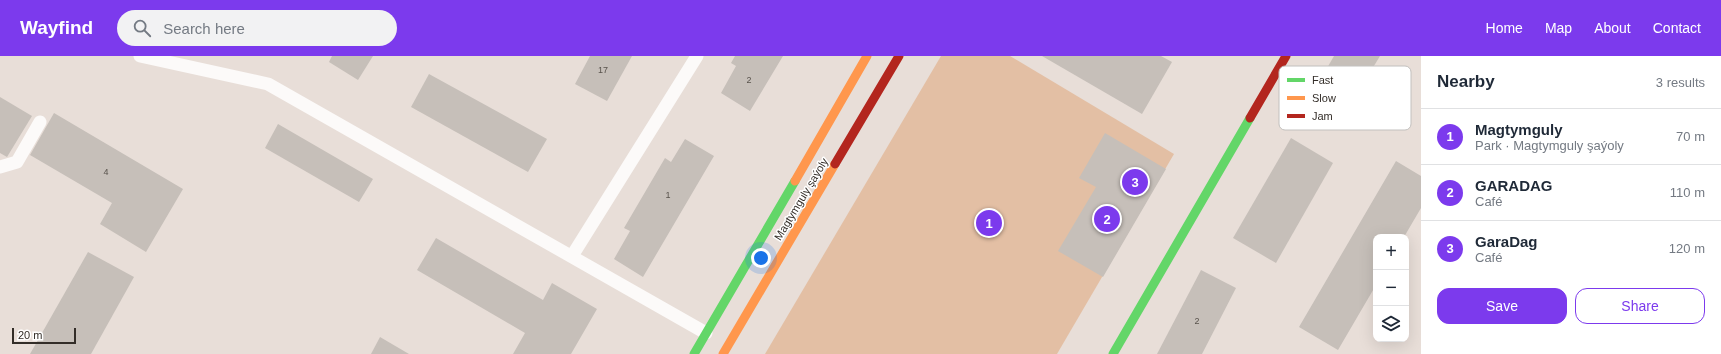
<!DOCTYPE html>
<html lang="en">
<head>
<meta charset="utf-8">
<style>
  body { margin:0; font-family:Arial,sans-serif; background:#f2f2f3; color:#1f2937 }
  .controls { position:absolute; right:12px; bottom:12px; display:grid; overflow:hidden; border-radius:8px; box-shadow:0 4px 16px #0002 }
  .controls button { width:36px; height:36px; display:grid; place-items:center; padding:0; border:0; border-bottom:1px solid #e0e1e3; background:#fff; color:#1f2937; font:20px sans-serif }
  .scale { position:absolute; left:12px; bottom:10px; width:64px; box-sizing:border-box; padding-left:4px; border:2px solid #332d28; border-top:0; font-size:11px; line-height:14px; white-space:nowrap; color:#332d28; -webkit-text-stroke:3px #fff; paint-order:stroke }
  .you { position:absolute; left:761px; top:202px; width:14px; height:14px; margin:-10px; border:3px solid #fff; border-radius:50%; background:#1a73e8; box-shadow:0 0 0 6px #1a73e833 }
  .badge { display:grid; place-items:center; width:26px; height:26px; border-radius:50%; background:#7c3aed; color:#fff; font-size:13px; font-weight:700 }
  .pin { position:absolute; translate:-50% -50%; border:2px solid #fff; box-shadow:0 1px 4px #0006 }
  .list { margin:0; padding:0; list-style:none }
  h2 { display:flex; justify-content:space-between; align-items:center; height:52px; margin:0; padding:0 16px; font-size:17px }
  h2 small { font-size:13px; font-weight:400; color:#747a83 }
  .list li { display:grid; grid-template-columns:26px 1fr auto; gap:12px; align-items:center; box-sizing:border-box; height:56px; padding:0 16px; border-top:1px solid #e0e1e3 }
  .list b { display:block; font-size:15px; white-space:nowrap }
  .list p { margin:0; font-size:13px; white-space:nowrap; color:#747a83 }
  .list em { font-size:13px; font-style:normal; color:#747a83 }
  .actions { display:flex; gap:8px; padding:12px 16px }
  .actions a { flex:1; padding:9px 0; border:1px solid #7c3aed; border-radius:12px; text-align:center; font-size:14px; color:#7c3aed }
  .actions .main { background:#7c3aed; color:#fff }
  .icon { flex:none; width:22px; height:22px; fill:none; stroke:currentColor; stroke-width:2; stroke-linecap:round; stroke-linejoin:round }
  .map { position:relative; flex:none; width:1421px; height:298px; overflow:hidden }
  header { display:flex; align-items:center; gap:24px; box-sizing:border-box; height:56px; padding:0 20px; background:#7c3aed; color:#fff }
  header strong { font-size:19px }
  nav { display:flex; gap:22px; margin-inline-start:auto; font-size:14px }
  .search { width:280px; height:36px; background:#f2f2f3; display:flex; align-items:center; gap:10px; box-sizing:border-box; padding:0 14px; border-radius:22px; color:#747a83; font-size:15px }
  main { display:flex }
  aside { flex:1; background:#fff }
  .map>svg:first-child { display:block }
</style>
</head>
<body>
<header>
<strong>Wayfind</strong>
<div class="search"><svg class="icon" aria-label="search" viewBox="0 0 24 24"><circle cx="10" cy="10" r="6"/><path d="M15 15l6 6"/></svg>Search here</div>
<nav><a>Home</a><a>Map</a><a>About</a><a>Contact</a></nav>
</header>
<main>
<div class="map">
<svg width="1421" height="298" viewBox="0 0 1421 298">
  <rect width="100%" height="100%" fill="#e8ded8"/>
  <polygon fill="#e3bfa4" points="941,0 1010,0 1174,98 1057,298 765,298"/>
  <g fill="#c6bfb9">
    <polygon points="332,0 373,0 358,24 329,6"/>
    <polygon points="590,0 632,0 607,45 575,28"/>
    <polygon points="735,0 783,0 750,55 721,37 736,10 731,7"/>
    <polygon points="1042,0 1161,0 1172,6 1142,58"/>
    <polygon points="1334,0 1380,0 1352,46 1319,26"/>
    <polygon points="429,18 547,83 528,116 411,51"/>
    <polygon points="0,41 32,60 7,101 0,97"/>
    <polygon points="54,57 183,133 146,196 100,168 112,147 30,99"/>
    <polygon points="278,68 373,123 359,146 265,92"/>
    <polygon points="1105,77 1166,113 1103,221 1058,195 1096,131 1079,122"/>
    <polygon points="1291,82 1333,107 1276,207 1233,182"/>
    <polygon points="685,83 714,100 643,221 614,203 630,175 624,172 665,102 671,106"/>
    <polygon points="1396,105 1421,120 1421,152 1404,181 1376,181 1376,229 1338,294 1299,271"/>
    <polygon points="436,182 543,244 552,227 597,253 571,298 513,298 525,277 417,214"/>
    <polygon points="88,196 134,221 91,298 30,298"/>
    <polygon points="1201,214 1236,232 1202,298 1157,298"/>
    <polygon points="380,281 409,298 371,298"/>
  </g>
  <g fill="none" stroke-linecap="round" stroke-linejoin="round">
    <g stroke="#fcfaf9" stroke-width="13">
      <polyline points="140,0 268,28 706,277"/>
      <polyline points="0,111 17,106 40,66"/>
      <polyline points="572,200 697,0"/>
    </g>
    <g stroke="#63d668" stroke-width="9">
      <polyline points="694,298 795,125"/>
      <polyline points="1113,298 1250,62"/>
    </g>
    <g stroke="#ff974d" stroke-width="9">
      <polyline points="795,125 867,0"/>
      <polyline points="723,298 835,108"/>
    </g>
    <g stroke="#b3261e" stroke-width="9">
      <polyline points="1250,62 1286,0"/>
      <polyline points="835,108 899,0"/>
    </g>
  </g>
  <g text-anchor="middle" stroke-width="3" stroke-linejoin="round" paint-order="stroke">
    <g font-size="9" fill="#58524c">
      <text x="603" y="17">17</text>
      <text x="749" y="27">2</text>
      <text x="106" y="119">4</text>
      <text x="668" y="142">1</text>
      <text x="1197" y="268">2</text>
    </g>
    <g font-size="11" fill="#332d28" stroke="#fff">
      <text transform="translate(801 143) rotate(-59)" y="4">Magtymguly şaýoly</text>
    </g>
  </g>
  <rect x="1279" y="10" width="132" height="64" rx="6" fill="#fff" stroke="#c2c0be" stroke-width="1"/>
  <rect x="1287" y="22" width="18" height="4" fill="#63d668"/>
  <rect x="1287" y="40" width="18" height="4" fill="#ff974d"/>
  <rect x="1287" y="58" width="18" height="4" fill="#b3261e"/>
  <g font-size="11" fill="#332d28">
    <text x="1312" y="28">Fast</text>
    <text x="1312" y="46">Slow</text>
    <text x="1312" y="64">Jam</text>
  </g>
</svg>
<div class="controls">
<button>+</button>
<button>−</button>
<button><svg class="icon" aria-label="layers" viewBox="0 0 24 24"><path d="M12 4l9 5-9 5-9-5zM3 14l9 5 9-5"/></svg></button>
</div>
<div class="scale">20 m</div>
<div class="you"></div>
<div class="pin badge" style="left:989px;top:167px">1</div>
<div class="pin badge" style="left:1107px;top:163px">2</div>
<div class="pin badge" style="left:1135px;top:126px">3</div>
</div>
<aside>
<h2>Nearby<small>3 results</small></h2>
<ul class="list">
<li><span class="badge">1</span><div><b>Magtymguly</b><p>Park · Magtymguly şaýoly</p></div><em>70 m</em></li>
<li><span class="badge">2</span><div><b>GARADAG</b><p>Café</p></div><em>110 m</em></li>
<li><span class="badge">3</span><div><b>GaraDag</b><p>Café</p></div><em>120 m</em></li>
</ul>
<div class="actions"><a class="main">Save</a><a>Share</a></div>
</aside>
</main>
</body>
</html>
